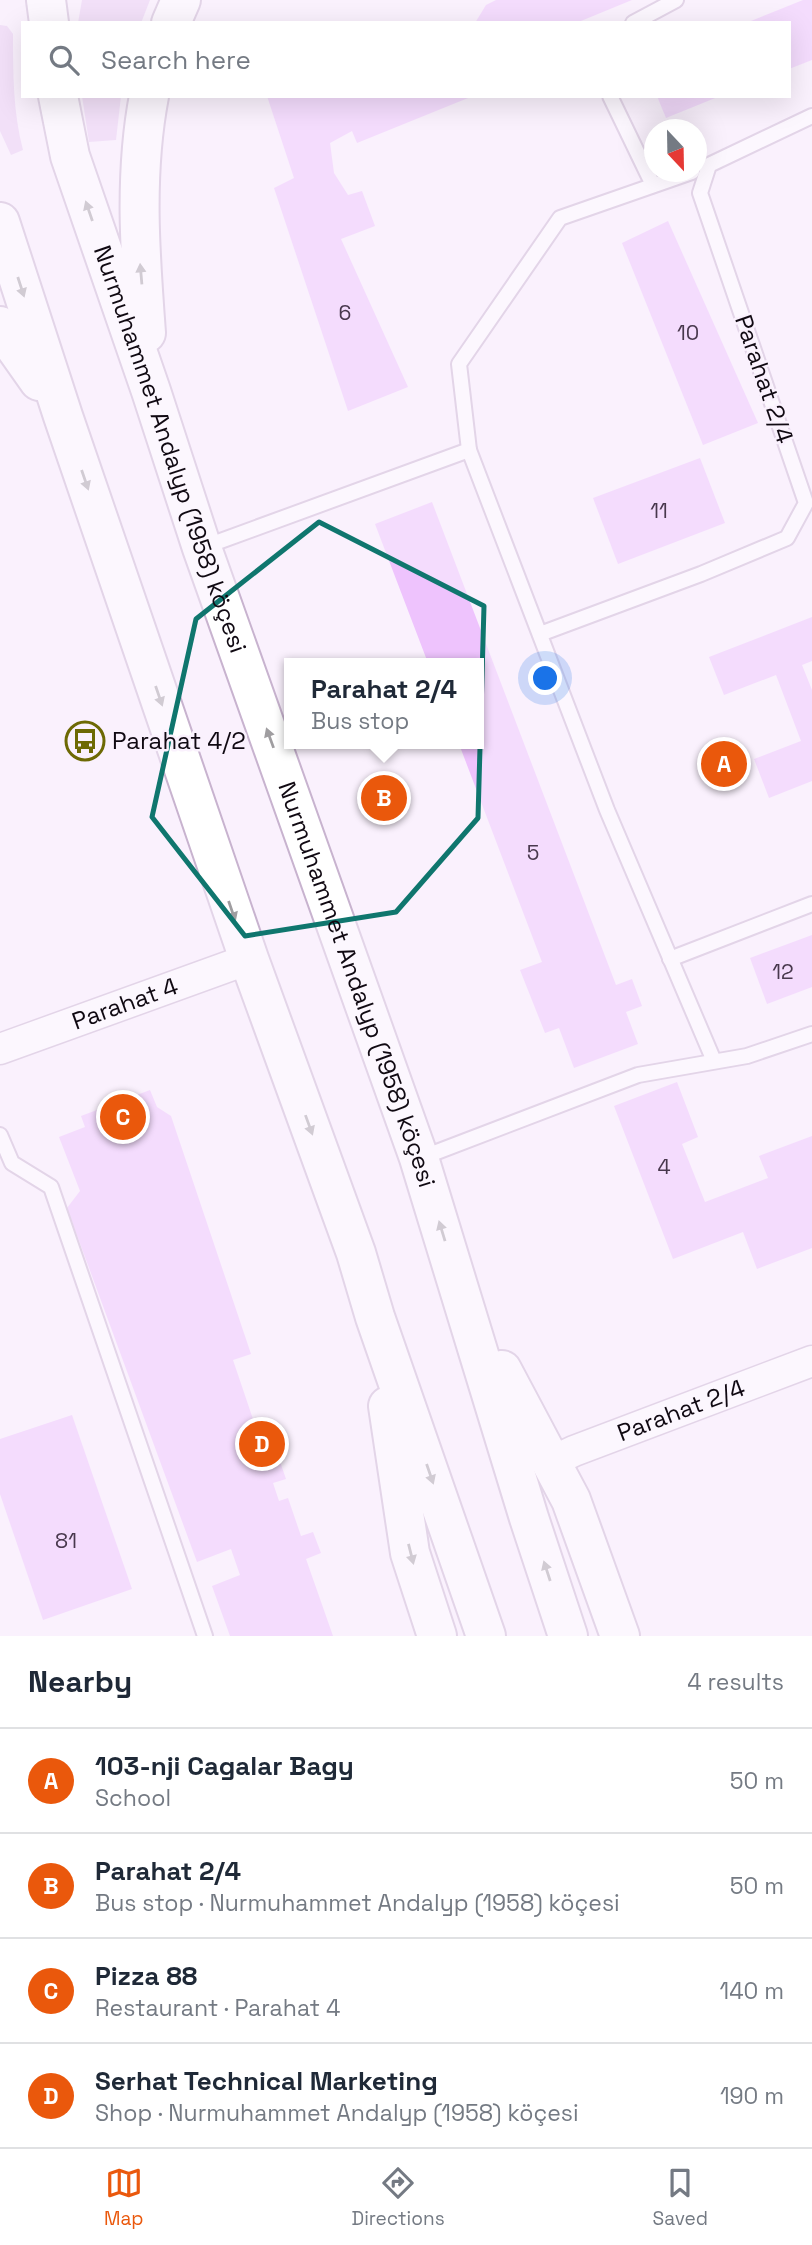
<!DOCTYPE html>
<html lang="en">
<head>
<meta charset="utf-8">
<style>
  body { margin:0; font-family:"Space Grotesk",sans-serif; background:#f2f2f3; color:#1f2937 }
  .compass { position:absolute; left:644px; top:119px; width:63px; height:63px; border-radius:50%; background:#fff; box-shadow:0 7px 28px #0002; rotate:158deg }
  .you { position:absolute; left:546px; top:679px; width:24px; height:24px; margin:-18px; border:5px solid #fff; border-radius:50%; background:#1a73e8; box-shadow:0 0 0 10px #1a73e833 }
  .badge { display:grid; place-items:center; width:46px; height:46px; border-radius:50%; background:#ea580c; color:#fff; font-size:23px; font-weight:700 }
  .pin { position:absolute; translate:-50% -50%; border:4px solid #fff; box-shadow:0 2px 7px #0006 }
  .popup { position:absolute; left:284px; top:658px; width:200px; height:91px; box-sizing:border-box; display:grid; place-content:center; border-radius:0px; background:#fff; filter:drop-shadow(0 2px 5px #0005); font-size:23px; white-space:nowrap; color:#747a83 }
  .popup b { font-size:26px; color:#1f2937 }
  .popup::after { content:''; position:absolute; left:50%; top:100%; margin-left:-14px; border:14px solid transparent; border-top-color:#fff }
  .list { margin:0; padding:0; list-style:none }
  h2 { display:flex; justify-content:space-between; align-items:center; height:91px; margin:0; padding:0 28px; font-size:30px }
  h2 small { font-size:23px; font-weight:400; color:#747a83 }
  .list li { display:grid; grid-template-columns:46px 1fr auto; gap:21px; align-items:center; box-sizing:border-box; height:105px; padding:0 28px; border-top:2px solid #e0e1e3 }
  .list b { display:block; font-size:26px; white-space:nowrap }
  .list p { margin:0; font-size:23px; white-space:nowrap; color:#747a83 }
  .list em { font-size:23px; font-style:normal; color:#747a83 }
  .icon { flex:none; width:38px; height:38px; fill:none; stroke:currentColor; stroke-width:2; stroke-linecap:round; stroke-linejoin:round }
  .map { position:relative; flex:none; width:812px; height:1636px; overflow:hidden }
  .search { position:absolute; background:#fff; box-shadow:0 7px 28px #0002; left:21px; right:21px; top:21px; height:77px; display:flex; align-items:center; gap:18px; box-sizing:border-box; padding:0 24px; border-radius:0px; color:#747a83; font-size:26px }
  .sheet { height:511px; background:#fff }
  nav { display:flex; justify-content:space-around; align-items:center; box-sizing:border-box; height:98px; border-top:2px solid #e0e1e3; background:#fff; font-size:19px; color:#747a83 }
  nav a { display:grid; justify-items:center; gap:4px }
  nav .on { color:#ea580c }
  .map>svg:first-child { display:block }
</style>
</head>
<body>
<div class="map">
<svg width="812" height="1636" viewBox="0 0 812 1636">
  <rect width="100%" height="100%" fill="#faf1fd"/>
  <g fill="#e8cdf2">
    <polygon points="82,0 150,0 141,23 78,23"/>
    <path d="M0,25L7,26L13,34C13,73 13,112 23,150L11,155L0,131Z"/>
    <polygon points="82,96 121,96 116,140 89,142"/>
  </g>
  <g fill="#eec3fd">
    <polygon points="496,0 632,0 576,23 475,23 486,5"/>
    <polygon points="803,0 812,0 812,60 789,69 789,23 746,23"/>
    <polygon points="267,96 473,96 357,143 352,131 330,143 334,173 348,195 362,191 375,226 341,239 408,387 348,411 274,188 294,178"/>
    <polygon points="657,96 720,96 666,118"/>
    <polygon points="668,221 758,423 703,445 622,243"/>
    <polygon points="700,458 725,523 618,564 593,498"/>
    <polygon points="432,502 616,985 632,979 642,1006 626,1012 638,1044 574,1068 559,1028 545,1033 520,970 542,962 459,744 478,744 478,663 428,663 375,524"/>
    <polygon points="812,617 812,661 802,665 812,690 812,781 769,798 754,759 801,741 776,675 724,695 709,657"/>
    <polygon points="812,935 812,987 767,1004 750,958"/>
    <polygon points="677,1082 698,1137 682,1144 705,1202 768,1178 759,1156 812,1136 812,1248 757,1269 743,1232 673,1259 614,1106"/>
    <polygon points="150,1090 157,1107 171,1116 251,1354 233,1360 256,1428 267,1424 286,1479 273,1483 279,1501 288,1498 301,1536 313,1532 321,1553 306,1559 333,1636 230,1636 212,1586 240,1575 231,1549 197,1562 67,1208 80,1191 59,1137 85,1127 81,1116"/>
    <polygon points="72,1415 132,1589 43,1620 0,1494 0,1439"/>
  </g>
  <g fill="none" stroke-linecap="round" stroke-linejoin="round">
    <defs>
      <g id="lane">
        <polyline points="633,23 676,0"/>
        <polyline points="610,96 653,185"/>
        <polyline points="469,450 607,810 714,1061"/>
        <polyline points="204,547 469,450 459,364 560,218 692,172"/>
        <polyline points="540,634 701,574 787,538 806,503 700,193 709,165 812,116"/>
        <polyline points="670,959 812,904"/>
        <polyline points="0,1135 12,1163 51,1187 205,1636"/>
        <polyline points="421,1158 638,1075 747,1056 812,1034"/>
      </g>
      <g id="street">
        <path id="s1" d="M0,1049L249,959"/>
        <path id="s2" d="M551,1462L574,1451L812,1361"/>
      </g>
      <g id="primary">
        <polyline points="46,0 49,23"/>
        <polyline points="171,23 181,0"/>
        <path id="s3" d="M58,96L70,156L151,391L202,548L419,1158L529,1518L568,1636"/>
        <polyline points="0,222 63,416 249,959 356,1253 375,1317 486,1636"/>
        <polyline points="0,326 39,381"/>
        <path d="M146,333C140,254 134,174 149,96"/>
        <polyline points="502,1370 571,1500 620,1636"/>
        <polyline points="388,1406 410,1553 437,1636"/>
      </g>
    </defs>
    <use href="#lane" stroke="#c8b3cf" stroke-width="18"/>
    <use href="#street" stroke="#c8b3cf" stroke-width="33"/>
    <use href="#primary" stroke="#c8b3cf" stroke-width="42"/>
    <use href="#lane" stroke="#fff" stroke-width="14"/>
    <use href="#street" stroke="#fff" stroke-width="30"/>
    <use href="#primary" stroke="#fff" stroke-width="38"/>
  </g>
  <defs><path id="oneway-solid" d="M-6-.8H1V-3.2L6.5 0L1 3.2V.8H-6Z" transform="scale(1.75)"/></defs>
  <g fill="#9f9da0">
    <use href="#oneway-solid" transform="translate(89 211) rotate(-109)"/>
    <use href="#oneway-solid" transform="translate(141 274) rotate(-95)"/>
    <use href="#oneway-solid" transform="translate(21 287) rotate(72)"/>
    <use href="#oneway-solid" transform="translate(85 480) rotate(71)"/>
    <use href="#oneway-solid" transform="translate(159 696) rotate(71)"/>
    <use href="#oneway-solid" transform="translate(270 738) rotate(-110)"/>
    <use href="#oneway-solid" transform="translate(232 911) rotate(71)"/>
    <use href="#oneway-solid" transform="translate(309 1125) rotate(70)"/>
    <use href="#oneway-solid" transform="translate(442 1231) rotate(-107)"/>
    <use href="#oneway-solid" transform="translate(430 1474) rotate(71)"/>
    <use href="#oneway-solid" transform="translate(411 1554) rotate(76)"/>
    <use href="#oneway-solid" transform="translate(547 1571) rotate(-108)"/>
  </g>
  <path d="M0 0H812V1636H0ZM319,522L484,606L478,818L396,912L245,936L152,817L196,619Z" fill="#faf1fd" fill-opacity=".55" fill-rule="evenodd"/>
  <path fill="none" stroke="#0f766e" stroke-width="5" stroke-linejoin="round" d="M319,522L484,606L478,818L396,912L245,936L152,817L196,619Z"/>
  <defs>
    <symbol id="bus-ring" viewBox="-11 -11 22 22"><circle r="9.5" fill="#faf1fd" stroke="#6d6904" stroke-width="1.5"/><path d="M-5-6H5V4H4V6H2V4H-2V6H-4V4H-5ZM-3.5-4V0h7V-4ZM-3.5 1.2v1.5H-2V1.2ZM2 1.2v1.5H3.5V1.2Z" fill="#6d6904"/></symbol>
  </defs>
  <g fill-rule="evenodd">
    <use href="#bus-ring" x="63" y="719" width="44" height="44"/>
  </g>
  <g text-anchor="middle" stroke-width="5" stroke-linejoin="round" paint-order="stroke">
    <g font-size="21" fill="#48384d">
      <text x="345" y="320">6</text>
      <text x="688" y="340">10</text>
      <text x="659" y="518">11</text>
      <text x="533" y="860">5</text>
      <text x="783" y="979">12</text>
      <text x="664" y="1174">4</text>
      <text x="66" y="1548">81</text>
    </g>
    <g font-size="24" fill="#100912" stroke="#faf1fd">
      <text transform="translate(764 379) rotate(71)" y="8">Parahat 2/4</text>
      <text dy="8" stroke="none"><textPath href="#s3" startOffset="371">Nurmuhammet Andalyp (1958) köçesi</textPath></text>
      <text dy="8" stroke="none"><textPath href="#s3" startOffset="938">Nurmuhammet Andalyp (1958) köçesi</textPath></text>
      <text dy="8" stroke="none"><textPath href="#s1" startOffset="133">Parahat 4</textPath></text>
      <text dy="8" stroke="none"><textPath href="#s2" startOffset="140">Parahat 2/4</textPath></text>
    </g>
    <g font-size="24" fill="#100912" stroke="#faf1fd" text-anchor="start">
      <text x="112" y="749">Parahat 4/2</text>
    </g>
  </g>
</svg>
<svg class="compass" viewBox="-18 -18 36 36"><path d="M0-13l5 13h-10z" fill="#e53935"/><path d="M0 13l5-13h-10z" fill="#747a83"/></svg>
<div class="you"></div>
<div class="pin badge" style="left:724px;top:764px">A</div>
<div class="pin badge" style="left:384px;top:798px">B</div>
<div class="popup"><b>Parahat 2/4</b>Bus stop</div>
<div class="pin badge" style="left:123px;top:1117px">C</div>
<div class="pin badge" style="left:262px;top:1444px">D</div>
<div class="search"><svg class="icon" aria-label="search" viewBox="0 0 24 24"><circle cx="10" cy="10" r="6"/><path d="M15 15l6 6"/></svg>Search here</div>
</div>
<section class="sheet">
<h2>Nearby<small>4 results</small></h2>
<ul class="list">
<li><span class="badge">A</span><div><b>103-nji Cagalar Bagy</b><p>School</p></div><em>50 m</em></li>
<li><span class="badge">B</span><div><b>Parahat 2/4</b><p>Bus stop · Nurmuhammet Andalyp (1958) köçesi</p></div><em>50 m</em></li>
<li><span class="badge">C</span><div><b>Pizza 88</b><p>Restaurant · Parahat 4</p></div><em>140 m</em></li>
<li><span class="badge">D</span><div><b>Serhat Technical Marketing</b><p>Shop · Nurmuhammet Andalyp (1958) köçesi</p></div><em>190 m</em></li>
</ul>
</section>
<nav>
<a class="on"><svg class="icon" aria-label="map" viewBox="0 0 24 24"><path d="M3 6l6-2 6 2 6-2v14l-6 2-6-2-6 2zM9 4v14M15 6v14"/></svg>Map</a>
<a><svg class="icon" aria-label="directions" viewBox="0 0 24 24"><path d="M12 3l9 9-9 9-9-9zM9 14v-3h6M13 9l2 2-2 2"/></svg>Directions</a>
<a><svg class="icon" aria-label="saved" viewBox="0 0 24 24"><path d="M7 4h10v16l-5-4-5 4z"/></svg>Saved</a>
</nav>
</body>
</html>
